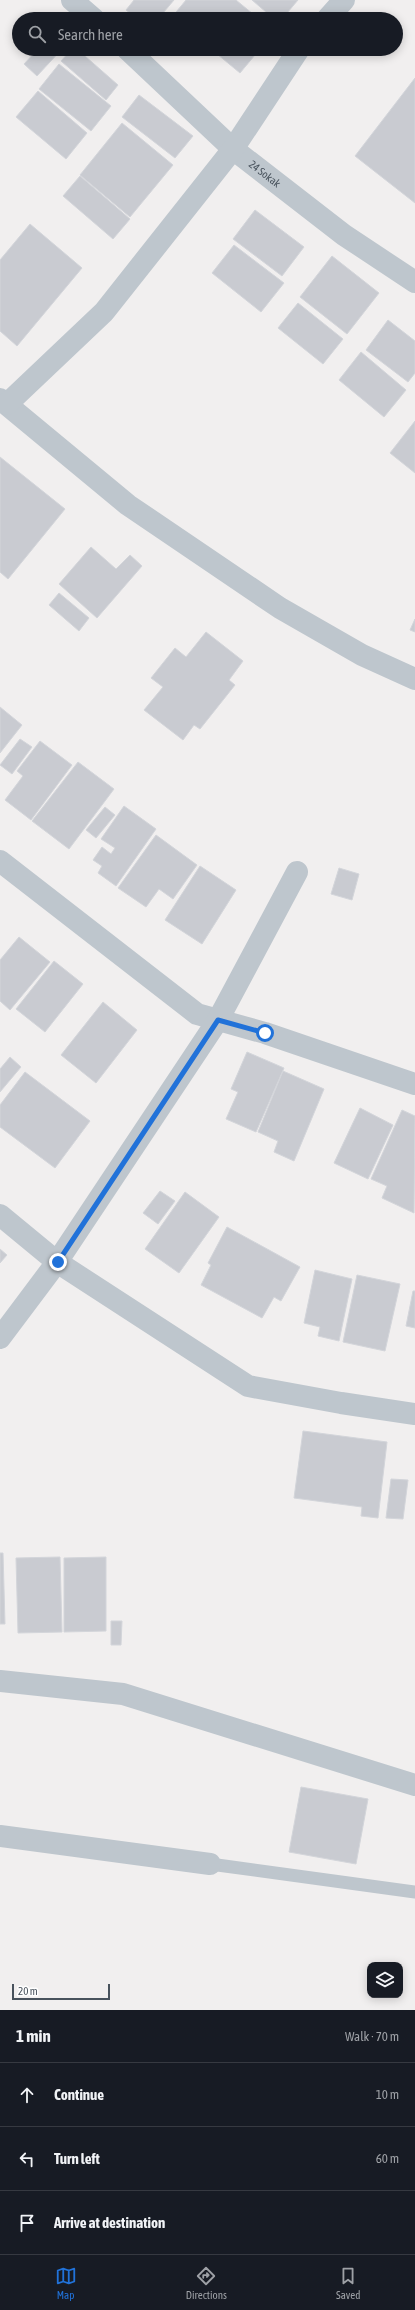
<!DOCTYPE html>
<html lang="en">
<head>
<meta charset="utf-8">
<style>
  body { margin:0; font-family:"Asap Condensed",sans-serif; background:#20242c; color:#f1f3f6 }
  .controls { position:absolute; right:12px; bottom:12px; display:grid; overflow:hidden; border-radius:8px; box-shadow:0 2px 10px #0003 }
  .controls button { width:36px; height:36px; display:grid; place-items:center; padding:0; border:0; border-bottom:1px solid #363941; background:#171b24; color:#f1f3f6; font:20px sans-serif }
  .scale { position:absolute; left:12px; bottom:10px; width:98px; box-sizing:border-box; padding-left:4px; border:2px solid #48525c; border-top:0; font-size:11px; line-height:14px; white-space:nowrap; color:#48525c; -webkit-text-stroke:3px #fff; paint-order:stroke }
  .stop { position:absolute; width:12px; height:12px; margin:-9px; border:3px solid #2172d9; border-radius:50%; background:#fff }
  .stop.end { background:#2172d9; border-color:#fff; box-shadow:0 1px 4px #0008 }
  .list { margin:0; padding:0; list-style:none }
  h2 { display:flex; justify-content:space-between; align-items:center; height:52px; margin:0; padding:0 16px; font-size:17px }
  h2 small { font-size:13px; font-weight:400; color:#9ea1a6 }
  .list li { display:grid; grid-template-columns:26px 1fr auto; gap:12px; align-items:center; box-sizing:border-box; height:64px; padding:0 16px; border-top:1px solid #363941 }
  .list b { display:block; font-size:15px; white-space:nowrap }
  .list em { font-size:13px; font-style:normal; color:#9ea1a6 }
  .icon { flex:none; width:22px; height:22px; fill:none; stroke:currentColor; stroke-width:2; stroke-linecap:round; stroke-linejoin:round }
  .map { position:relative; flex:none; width:415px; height:2010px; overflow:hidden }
  .search { position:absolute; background:#171b24; box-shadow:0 2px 10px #0003; left:12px; right:12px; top:12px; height:44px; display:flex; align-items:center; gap:10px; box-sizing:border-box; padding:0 14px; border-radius:22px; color:#9ea1a6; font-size:15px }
  .sheet { height:244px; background:#171b24 }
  nav { display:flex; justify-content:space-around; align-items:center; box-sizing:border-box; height:56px; border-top:1px solid #363941; background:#171b24; font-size:11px; color:#9ea1a6 }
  nav a { display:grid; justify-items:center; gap:2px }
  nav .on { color:#2172d9 }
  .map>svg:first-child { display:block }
</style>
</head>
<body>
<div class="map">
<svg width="415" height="2010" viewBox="0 0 415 2010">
  <rect width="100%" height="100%" fill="#f1efef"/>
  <g fill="#c9cbd1" stroke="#d3d5da">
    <polygon points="134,0 174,0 158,19 137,19 126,10"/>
    <polygon points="186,0 236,0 259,19 175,19 172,17"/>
    <polygon points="252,0 298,0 282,19 274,19"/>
    <polygon points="38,49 62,49 37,76 24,64"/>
    <polygon points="72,49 77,49 118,85 106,100 61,61"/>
    <polygon points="211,49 260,49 240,73"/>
    <polygon points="59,64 111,106 91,131 39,89"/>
    <polygon points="415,78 415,203 355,156"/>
    <polygon points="38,91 87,133 66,159 16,117"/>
    <polygon points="139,95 193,136 175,158 122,117"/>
    <polygon points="122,123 173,165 130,217 80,175"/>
    <polygon points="80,176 130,219 113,239 63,196"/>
    <polygon points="255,210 304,247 282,276 233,239"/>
    <polygon points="30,224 82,268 17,346 0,331 0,260"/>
    <polygon points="234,245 284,283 261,312 212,273"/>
    <polygon points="332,256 379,293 347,334 300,297"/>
    <polygon points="298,303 343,339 323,364 278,328"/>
    <polygon points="388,320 415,341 415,373 408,382 366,350"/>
    <polygon points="361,352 406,390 384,417 339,380"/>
    <polygon points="415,421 415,473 390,453"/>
    <polygon points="0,457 65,509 8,579 0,572"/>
    <polygon points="91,547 116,569 130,555 142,566 97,618 59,584"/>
    <polygon points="59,593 89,618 79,631 49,605"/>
    <polygon points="415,619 415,632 410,630"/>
    <polygon points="206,632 243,661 229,680 235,685 200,729 194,725 183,740 144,710 163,687 151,678 175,648 186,657"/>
    <polygon points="0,707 22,725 0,753"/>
    <polygon points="20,739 32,747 12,774 0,765"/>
    <polygon points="40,741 72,765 31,820 5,800 23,776 17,771"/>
    <polygon points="78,762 114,789 69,849 32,821"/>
    <polygon points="124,806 156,829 116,886 98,873 102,866 93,860 102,847 111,854 115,848 101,839"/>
    <polygon points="105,807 115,815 96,838 86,830"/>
    <polygon points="156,835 197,865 173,899 159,889 146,907 118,888"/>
    <polygon points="200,866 236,890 202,944 165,920"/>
    <polygon points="339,868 359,874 352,900 331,894"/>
    <polygon points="19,937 50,962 10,1010 0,1001 0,960"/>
    <polygon points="54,961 83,984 45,1032 16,1009"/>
    <polygon points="103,1002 137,1030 96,1083 61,1055"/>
    <polygon points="247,1052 284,1068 256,1132 226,1119 238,1092 231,1089"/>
    <polygon points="10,1057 21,1067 0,1092 0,1069"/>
    <polygon points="283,1071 324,1089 294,1161 274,1152 278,1141 258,1132"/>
    <polygon points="25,1072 90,1121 55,1168 0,1127 0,1105"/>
    <polygon points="360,1108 393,1125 368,1179 334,1163"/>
    <polygon points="402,1110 415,1116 414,1213 382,1198 387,1186 371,1179"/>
    <polygon points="160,1191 175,1201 158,1224 143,1213"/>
    <polygon points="185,1192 219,1217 179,1273 145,1249"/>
    <polygon points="227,1227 300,1267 281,1301 274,1297 262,1318 201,1285 211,1265 208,1263"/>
    <polygon points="0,1249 7,1255 0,1263"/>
    <polygon points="315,1270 352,1279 339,1341 318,1336 320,1327 304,1323"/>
    <polygon points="357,1275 400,1284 385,1351 343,1342"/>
    <polygon points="413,1291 415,1291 415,1328 406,1326"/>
    <polygon points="303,1431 387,1442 378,1518 361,1516 362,1507 294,1498"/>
    <polygon points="391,1479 408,1480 403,1519 386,1518"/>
    <polygon points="0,1553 3,1553 5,1624 0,1624"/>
    <polygon points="60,1557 62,1632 18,1633 16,1558"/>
    <polygon points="106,1557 106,1631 64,1632 64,1558"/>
    <polygon points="111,1621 122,1621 121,1645 111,1645"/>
    <polygon points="301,1787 368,1799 356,1864 289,1852"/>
  </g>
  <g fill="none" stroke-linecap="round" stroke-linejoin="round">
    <polyline stroke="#bec6cd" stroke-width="13" points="210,1864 415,1892"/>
    <g stroke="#bec6cd" stroke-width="22">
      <polyline points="72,0 94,19"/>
      <polyline points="327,19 344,0"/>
      <path id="s1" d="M127,49L233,149L344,235L415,282"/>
      <polyline points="0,399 128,505 280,608 362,655 415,679"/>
      <polyline points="7,404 104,312 233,149 299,49"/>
      <polyline points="0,861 197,1014 265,1033 415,1084"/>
      <polyline points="0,1215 57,1262 248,1386 341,1403 415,1414"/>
      <polyline points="0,1338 57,1262 218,1020 297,872"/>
      <polyline points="0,1681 123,1694 415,1785"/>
      <polyline points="0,1836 210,1864"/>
    </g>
  </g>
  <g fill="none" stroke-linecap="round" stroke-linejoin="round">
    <polyline stroke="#2172d9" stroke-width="5" points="58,1262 218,1020 265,1033"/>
  </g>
  <g text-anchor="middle" stroke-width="3.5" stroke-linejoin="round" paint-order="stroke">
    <g font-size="11" fill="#48525c" stroke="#fff">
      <text dy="4" stroke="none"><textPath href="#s1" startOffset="186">24 Sokak</textPath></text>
    </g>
  </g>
</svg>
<div class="controls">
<button><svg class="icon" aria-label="layers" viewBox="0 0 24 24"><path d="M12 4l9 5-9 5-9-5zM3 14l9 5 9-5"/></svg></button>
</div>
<div class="scale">20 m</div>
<div class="stop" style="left:265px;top:1033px"></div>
<div class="stop end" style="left:58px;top:1262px"></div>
<div class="search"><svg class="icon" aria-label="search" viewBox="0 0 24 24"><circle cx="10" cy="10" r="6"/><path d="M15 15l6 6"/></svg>Search here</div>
</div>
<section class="sheet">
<h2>1 min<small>Walk · 70 m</small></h2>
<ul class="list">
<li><svg class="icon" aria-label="ahead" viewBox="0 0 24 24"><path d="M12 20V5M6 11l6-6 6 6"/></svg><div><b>Continue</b></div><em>10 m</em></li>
<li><svg class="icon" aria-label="left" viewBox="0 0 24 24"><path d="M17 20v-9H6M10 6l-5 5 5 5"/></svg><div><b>Turn left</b></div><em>60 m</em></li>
<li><svg class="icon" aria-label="arrive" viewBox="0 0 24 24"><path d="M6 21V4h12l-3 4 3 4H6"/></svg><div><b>Arrive at destination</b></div></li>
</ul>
</section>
<nav>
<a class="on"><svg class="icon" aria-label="map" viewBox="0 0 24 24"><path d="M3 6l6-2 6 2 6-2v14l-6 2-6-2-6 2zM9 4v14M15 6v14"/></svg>Map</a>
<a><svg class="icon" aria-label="directions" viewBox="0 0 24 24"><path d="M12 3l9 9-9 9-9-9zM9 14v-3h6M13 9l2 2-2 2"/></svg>Directions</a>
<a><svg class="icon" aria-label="saved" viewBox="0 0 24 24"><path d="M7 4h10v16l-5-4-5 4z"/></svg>Saved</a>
</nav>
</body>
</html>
